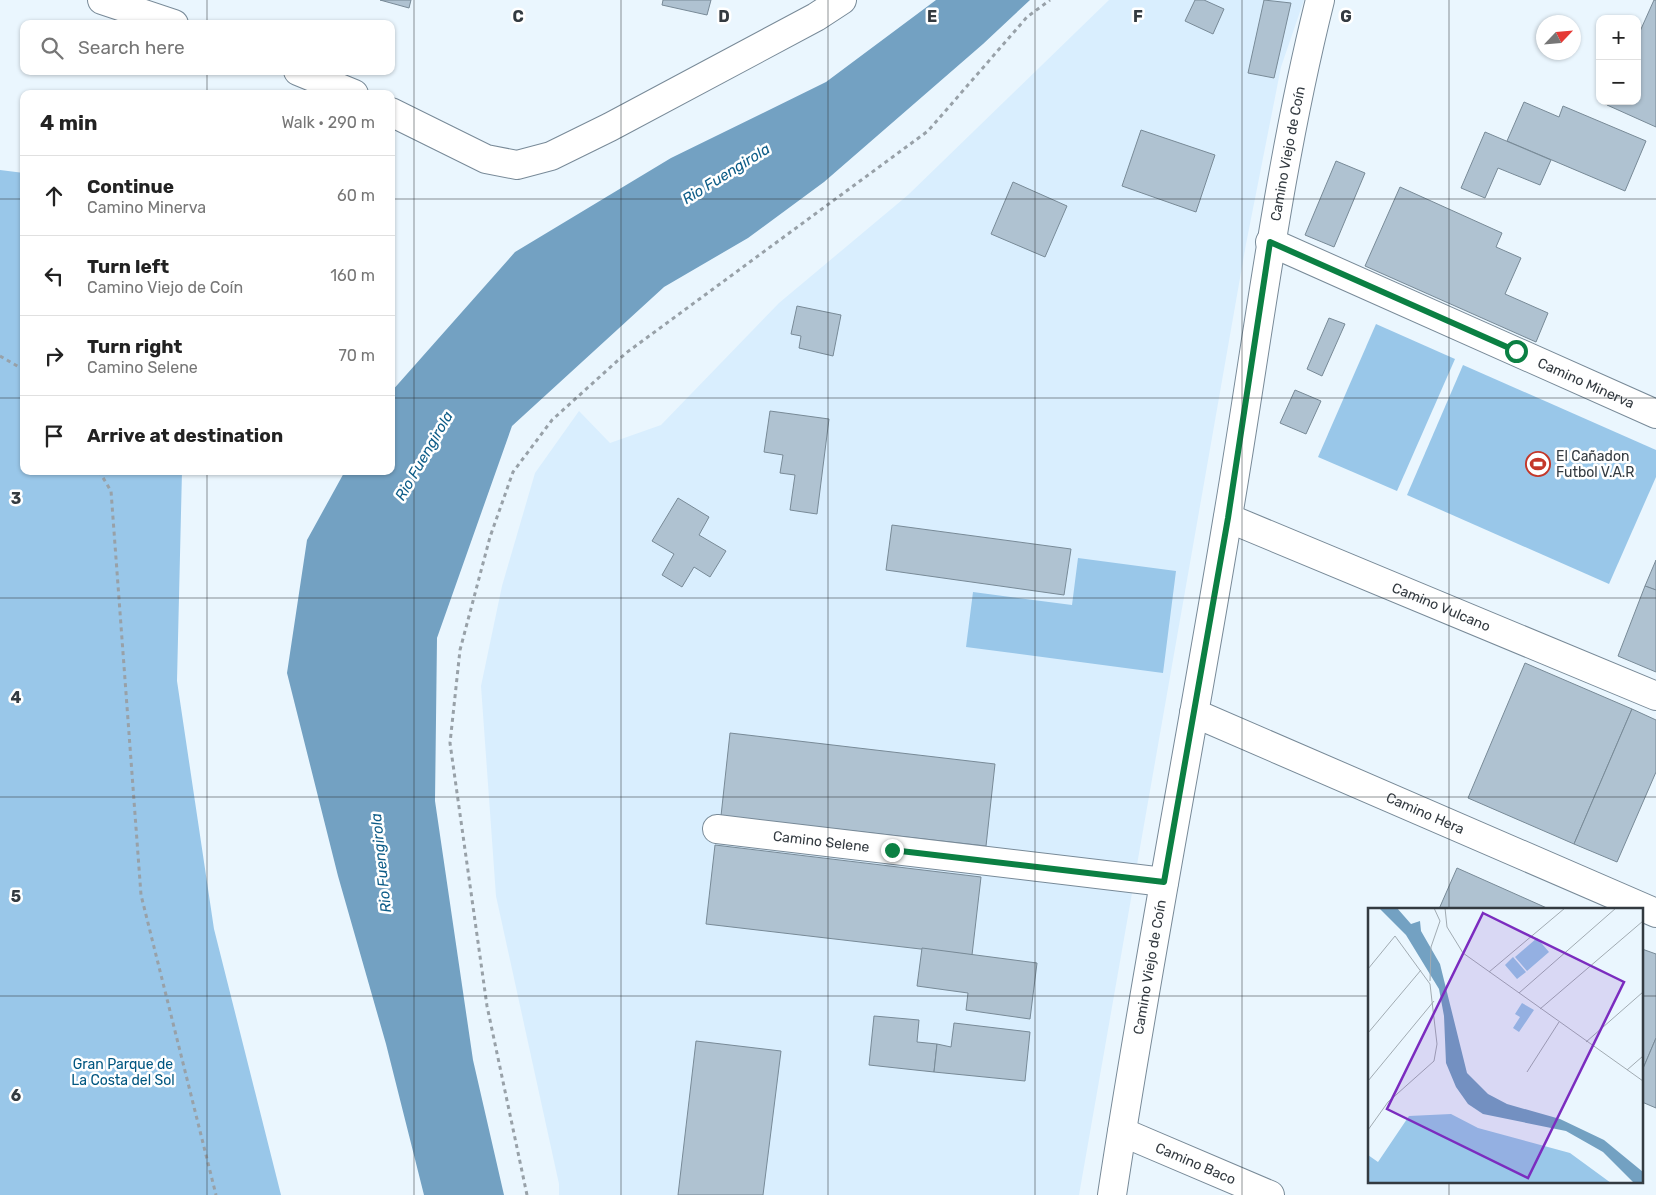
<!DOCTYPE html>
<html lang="en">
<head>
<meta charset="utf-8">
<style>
  body { margin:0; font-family:Rubik,sans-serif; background:#f6f6f6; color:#222 }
  .controls { position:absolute; right:15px; top:15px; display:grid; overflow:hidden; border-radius:10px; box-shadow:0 1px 4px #0004 }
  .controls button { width:45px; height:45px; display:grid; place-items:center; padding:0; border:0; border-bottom:1px solid #e0e0e0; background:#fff; color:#222; font:25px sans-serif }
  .compass { position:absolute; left:1536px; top:15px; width:45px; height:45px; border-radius:50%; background:#fff; box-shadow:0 1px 4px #0004; rotate:64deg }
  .stop { position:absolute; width:15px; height:15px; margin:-11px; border:4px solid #0b8043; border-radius:50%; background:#fff }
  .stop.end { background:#0b8043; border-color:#fff; box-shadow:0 1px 5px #0008 }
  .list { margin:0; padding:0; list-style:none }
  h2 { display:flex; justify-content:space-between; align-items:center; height:65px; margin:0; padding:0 20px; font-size:21px }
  h2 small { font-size:16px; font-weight:400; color:#767676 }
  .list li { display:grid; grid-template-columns:32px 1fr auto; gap:15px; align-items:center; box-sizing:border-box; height:80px; padding:0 20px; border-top:1px solid #e0e0e0 }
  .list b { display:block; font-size:19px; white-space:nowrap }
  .list p { margin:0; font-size:16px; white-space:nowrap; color:#767676 }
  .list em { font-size:16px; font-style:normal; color:#767676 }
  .icon { flex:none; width:28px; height:28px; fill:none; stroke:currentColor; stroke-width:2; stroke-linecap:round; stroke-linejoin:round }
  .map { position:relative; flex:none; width:1656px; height:1195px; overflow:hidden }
  .search { position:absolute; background:#fff; box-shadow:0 1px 4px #0004; left:20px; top:20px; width:375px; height:55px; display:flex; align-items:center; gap:12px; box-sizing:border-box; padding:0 18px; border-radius:10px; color:#767676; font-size:19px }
  .panel { position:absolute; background:#fff; box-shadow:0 1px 4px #0004; left:20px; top:90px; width:375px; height:385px; border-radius:10px }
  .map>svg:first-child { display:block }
</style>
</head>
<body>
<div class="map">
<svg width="1656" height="1195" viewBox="0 0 1656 1195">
  <rect width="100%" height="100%" fill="#eaf6fe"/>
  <polygon fill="#d9eefe" points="1109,0 1304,0 1281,67 1246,244 1079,1195 559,1195 559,1184 496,896 481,686 502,586 535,473 579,411 610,443 661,425 779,303 908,195"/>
  <g fill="#99c7e9">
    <polygon points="0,170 24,173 24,471 182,471 177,681 214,929 281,1195 0,1195"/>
    <polygon points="1376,324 1455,359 1397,491 1318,457"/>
    <polygon points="1463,365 1656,450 1656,477 1609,584 1407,495"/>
    <polygon points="1078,558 1176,571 1163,673 966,647 973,592 1072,605"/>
  </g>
  <polygon fill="#73a1c2" points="936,0 1030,0 983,44 824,182 748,238 664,287 512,426 437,638 435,801 473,1060 504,1195 424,1195 386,1044 338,876 287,673 307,540 345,471 391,471 391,392 515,252 671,158 826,82"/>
  <g fill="#afc2d1" stroke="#788a97">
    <polygon points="380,0 411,0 409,8"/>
    <polygon points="663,0 711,0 707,15 662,5"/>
    <polygon points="1195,0 1204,0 1224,9 1213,34 1185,21"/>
    <polygon points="1264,0 1291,3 1274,78 1248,73"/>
    <polygon points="1654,0 1656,0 1656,127 1607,105 1609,101 1637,101 1637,38"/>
    <polygon points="1524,102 1559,117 1563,106 1646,141 1625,191 1507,141"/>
    <polygon points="1141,130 1215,155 1196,212 1122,186"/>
    <polygon points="1485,132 1551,160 1540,185 1498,168 1485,198 1461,188"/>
    <polygon points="1336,161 1365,173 1334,247 1305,235"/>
    <polygon points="1013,182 1067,206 1045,257 991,234"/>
    <polygon points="1400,187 1502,233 1496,247 1521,258 1505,294 1548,313 1536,342 1365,266"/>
    <polygon points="797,306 841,315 833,356 799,348 801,336 791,334"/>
    <polygon points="1329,318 1345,324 1322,376 1307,369"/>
    <polygon points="1295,390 1321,401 1306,434 1280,423"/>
    <polygon points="770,411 829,419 817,514 790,510 795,475 780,473 783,455 764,452"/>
    <polygon points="678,498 709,517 699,535 726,551 710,577 694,567 682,587 662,575 674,554 652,541"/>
    <polygon points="892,525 1071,549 1064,595 886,570"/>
    <polygon points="1656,560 1656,590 1645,586"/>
    <polygon points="1645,586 1656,590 1656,672 1618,656"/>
    <polygon points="1525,663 1632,709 1574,844 1468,798"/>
    <polygon points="1632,709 1656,720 1656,772 1617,862 1574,844"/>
    <polygon points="730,733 995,764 986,846 721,816"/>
    <polygon points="715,845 981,877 972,955 706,924"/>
    <polygon points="1457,868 1549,909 1439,909"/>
    <polygon points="922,948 1037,963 1030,1019 966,1010 968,993 917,986"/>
    <polygon points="1642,949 1656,954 1656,1038 1642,1071"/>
    <polygon points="874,1016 919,1020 917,1042 937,1044 934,1072 869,1065"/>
    <polygon points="954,1023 1030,1032 1025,1081 934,1072 937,1044 951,1047"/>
    <polygon points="1656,1038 1656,1108 1642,1102 1642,1071"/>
    <polygon points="696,1041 781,1051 763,1195 678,1195"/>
  </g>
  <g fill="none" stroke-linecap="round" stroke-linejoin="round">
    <defs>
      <g id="minor">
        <polyline points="102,0 174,24"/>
        <polyline points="298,71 354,94"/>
        <polyline points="391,112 486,159 517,165 551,156 610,127 816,17 842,0"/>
        <path id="s1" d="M1270,242L1656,414"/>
        <path id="s2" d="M1228,518L1656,696"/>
        <path id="s3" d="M1194,713L1656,913"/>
        <path id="s4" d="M717,829L1164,882"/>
        <path id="s5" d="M1122,1132L1270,1195"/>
      </g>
      <g id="tertiary">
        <path id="s6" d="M1112,1195C1146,970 1190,746 1227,522C1257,347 1277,172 1320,0"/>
      </g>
    </defs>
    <use href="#minor" stroke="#788a98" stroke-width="30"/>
    <use href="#tertiary" stroke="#788a98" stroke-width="30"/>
    <g stroke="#98a1a8" stroke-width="3" stroke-dasharray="4 4" stroke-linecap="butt">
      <polyline points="0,356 24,370"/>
      <polyline points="99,471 111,491 141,895 216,1195"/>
      <polyline points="527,1195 487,1006 450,743 460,650 490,537 513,472 552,420 626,353 928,131 1027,17 1050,0"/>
    </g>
    <use href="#minor" stroke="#fff" stroke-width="28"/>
    <use href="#tertiary" stroke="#fff" stroke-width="28"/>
  </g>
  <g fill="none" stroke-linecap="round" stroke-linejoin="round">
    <polyline stroke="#0b8043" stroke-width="6" points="892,850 1164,882 1228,518 1270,242 1516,351"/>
  </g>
  <path fill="none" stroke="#333a40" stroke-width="1" stroke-opacity="0.55" d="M207,0V24M414,0V1195M621,0V1195M828,0V1195M1035,0V1195M1242,0V1195M1449,0V909M207,71V94M0,199H24M391,199H1656M0,398H24M391,398H1656M207,471V1195M0,598H1656M0,797H1656M0,996H1370M1642,996H1656M1449,1181V1195"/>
  <defs>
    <symbol id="stadium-ring" viewBox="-11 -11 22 22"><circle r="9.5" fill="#fff" stroke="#c43729" stroke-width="1.5"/><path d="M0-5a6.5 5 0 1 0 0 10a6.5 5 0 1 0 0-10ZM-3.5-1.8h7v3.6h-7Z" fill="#c43729"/></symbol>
  </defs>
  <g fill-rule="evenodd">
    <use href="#stadium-ring" x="1524" y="450" width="28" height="28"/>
  </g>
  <g text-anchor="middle" stroke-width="5" stroke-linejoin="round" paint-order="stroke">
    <g font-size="14" fill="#333a40" stroke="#fff">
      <text dy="5" stroke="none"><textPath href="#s6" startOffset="1056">Camino Viejo de Coín</textPath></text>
      <text dy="5" stroke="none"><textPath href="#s1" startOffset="346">Camino Minerva</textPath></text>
      <text dy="5" stroke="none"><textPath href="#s2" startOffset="231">Camino Vulcano</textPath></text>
      <text dy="5" stroke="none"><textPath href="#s3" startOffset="252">Camino Hera</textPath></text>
      <text dy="5" stroke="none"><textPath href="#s4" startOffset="105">Camino Selene</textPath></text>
      <text dy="5" stroke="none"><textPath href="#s6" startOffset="231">Camino Viejo de Coín</textPath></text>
      <text dy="5" stroke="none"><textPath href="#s5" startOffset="80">Camino Baco</textPath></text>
    </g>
    <g font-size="14" fill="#333a40" stroke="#fff" text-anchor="start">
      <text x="1556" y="461">El Cañadon<tspan x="1556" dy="16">Futbol V.A.R</tspan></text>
    </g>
    <g font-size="14" fill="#005680" stroke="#fff">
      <text x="123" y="1069">Gran Parque de<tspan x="123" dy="16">La Costa del Sol</tspan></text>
    </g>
    <g font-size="15" font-style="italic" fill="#0e5d88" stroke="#fff">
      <text transform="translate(726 174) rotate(-32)" y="5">Rio Fuengirola</text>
      <text transform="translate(424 456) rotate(-60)" y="5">Rio Fuengirola</text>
      <text transform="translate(381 863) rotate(-96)" y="5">Rio Fuengirola</text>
    </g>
  </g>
  <g transform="translate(1368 908)">
    <rect width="275" height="275" fill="#eaf6fe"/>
    <path d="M169,30L181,44L159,63L147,49ZM145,49L158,64L149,71L137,57ZM154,95L166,102L151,124L145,120L152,109L147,106ZM83,206L110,220L202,245L243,275H0V247L10,254L41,208Z" fill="#99c7e9"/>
    <path d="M11,0H29L43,16L52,13L53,23L72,56L99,165L120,186L139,196L192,211L236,232L275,264V275H266L235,244L198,223L115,206L100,196L88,179L78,155L76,108L71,81L38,27Z" fill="#73a1c2"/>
    <path fill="none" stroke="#a1abb2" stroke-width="1" d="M77,0L79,19L95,45L275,173M0,61L27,28L62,76L69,136L66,153L20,194L0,222M121,64L197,0M62,73L63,39L72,13L66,0M151,85L248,0M172,101L275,13M0,125L53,62M218,134L275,84M259,162L275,148M159,164L191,114M0,173L66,93"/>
    <path fill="#7b2cbf" fill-opacity="0.15" stroke="#7b2cbf" stroke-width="2.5" d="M115,5L256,74L160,270L19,201Z"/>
    <rect width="275" height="275" fill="none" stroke="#333a40" stroke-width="2.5"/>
  </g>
  <g font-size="16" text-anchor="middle" font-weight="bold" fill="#333a40" stroke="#fff" stroke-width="5" stroke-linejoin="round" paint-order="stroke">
    <text x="518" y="22">C</text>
    <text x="724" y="22">D</text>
    <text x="932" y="22">E</text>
    <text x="1138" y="22">F</text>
    <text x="1346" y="22">G</text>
    <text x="16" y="504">3</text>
    <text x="16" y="703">4</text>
    <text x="16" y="902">5</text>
    <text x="16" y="1101">6</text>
  </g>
</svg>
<div class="controls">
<button>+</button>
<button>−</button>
</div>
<svg class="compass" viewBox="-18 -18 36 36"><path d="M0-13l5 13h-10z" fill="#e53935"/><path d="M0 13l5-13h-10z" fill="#767676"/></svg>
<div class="stop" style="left:1516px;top:351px"></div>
<div class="stop end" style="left:892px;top:850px"></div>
<div class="search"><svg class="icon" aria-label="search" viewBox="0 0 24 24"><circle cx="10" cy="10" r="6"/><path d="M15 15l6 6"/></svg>Search here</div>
<section class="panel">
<h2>4 min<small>Walk · 290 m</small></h2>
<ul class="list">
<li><svg class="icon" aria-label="ahead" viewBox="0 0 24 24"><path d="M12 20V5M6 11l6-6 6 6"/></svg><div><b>Continue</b><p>Camino Minerva</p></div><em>60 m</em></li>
<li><svg class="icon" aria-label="left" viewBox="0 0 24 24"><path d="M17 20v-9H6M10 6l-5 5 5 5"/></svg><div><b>Turn left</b><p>Camino Viejo de Coín</p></div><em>160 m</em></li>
<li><svg class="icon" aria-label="right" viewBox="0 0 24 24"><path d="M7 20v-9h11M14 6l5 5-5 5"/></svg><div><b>Turn right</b><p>Camino Selene</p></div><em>70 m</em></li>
<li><svg class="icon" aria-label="arrive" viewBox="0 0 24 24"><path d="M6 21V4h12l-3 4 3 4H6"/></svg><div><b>Arrive at destination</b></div></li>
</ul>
</section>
</div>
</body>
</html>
